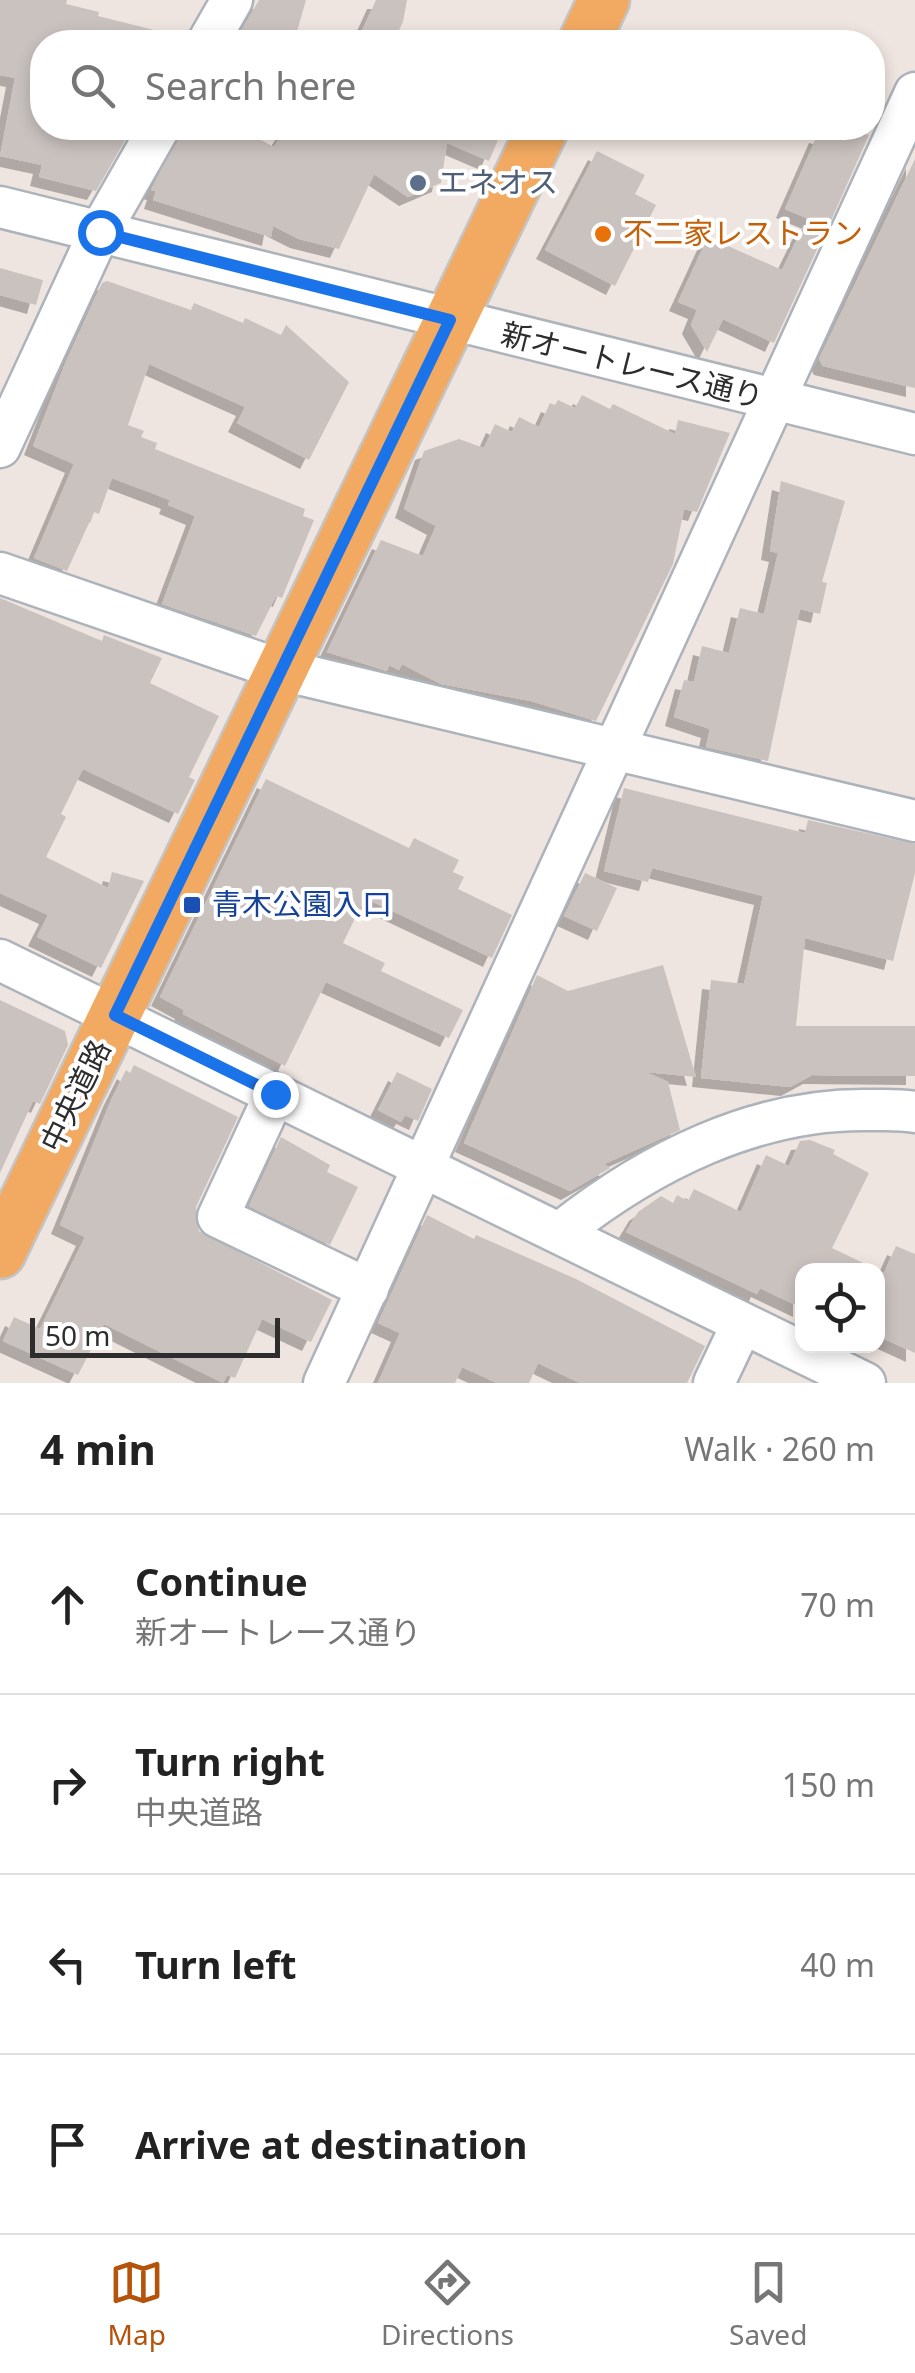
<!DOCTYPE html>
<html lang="en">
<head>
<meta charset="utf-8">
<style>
  body { margin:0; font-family:"Noto Sans","Noto Sans JP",sans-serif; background:#f6f6f6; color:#222 }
  .controls { position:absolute; right:30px; bottom:30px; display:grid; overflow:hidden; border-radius:20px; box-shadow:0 5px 15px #0003 }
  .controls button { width:90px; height:90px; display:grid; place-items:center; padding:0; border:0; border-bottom:2px solid #e0e0e0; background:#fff; color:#222; font:50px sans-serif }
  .scale { position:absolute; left:30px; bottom:25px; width:250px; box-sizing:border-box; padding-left:10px; border:5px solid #2d2d2d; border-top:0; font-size:28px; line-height:35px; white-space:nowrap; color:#2d2d2d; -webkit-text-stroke:8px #fff; paint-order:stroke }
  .stop { position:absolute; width:30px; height:30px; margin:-22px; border:8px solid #1a73e8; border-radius:50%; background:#fff }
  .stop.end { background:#1a73e8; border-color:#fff; box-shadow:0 2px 10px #0008 }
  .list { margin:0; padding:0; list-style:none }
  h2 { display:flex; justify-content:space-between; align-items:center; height:130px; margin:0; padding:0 40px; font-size:42px }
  h2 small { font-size:32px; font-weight:400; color:#767676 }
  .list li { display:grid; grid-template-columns:65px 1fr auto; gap:30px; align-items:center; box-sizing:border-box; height:180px; padding:0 40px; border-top:2px solid #e0e0e0 }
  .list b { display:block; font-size:38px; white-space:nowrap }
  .list p { margin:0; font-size:32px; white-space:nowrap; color:#767676 }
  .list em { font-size:32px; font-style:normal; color:#767676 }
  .icon { flex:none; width:55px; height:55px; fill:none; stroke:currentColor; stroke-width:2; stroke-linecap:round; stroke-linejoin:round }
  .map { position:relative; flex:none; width:915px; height:1383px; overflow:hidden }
  .search { position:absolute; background:#fff; box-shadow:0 5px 15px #0003; left:30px; right:30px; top:30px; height:110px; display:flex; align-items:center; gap:25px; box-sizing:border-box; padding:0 35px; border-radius:40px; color:#767676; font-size:38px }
  .sheet { height:850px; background:#fff }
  nav { display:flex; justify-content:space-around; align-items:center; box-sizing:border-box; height:140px; border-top:2px solid #e0e0e0; background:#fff; font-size:28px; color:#767676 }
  nav a { display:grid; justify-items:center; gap:5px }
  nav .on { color:#b45309 }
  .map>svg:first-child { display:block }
</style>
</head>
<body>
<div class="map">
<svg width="915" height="1383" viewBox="0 0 915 1383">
  <defs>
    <filter id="shadow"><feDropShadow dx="-9" dy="9" stdDeviation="0" flood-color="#0004"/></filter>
  </defs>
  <rect width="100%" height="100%" fill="#efe5e0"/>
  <g fill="#cac2bf" filter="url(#shadow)">
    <polygon points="0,0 67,0 66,4 99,12 98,16 166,33 165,42 42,42 42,128 132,128 96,191 39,177 42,165 0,156 15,78 0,75"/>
    <polygon points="259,0 306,0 294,42 235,42"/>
    <polygon points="376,0 407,0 403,22 393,42 357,42"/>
    <polygon points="183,128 239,128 274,147 286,128 503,128 489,161 447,143 441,183 408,197 374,174 339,249 299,239 273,226 271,237 153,200 156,191 151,190"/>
    <polygon points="826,128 846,128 869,135 828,227 785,209 818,134 822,135"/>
    <polygon points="597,151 645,175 635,194 656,205 615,286 545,250"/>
    <polygon points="915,159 915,388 823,366 819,359"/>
    <polygon points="804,225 825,232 774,343 723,319 707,352 691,325 697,310 678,302 708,237 782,270"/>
    <polygon points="0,268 43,280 36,305 0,295"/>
    <polygon points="107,281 191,310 194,303 243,323 245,318 281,335 286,325 349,382 309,460 237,423 245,407 149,364 128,425 144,431 141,437 157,443 155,449 305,509 303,516 314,520 282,598 276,596 256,636 162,604 195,516 168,505 170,500 112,478 99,514 94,512 67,571 34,558 74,464 33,446 65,364 102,283"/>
    <polygon points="582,395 610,409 613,404 675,434 678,420 730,433 697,512 684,509 673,564 596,721 531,701 441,684 402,664 399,670 389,665 387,671 327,652 381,540 423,556 436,526 404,509 424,451 459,439 484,448 495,424 512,432 519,417 539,427 550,403 555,405 558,400 575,408"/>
    <polygon points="781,481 845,501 822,582 827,583 820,614 800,609 768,761 706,747 710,729 674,717 684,680 694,682 702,646 729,653 740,608 764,614 778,553 770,551"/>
    <polygon points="0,598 102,641 104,635 162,658 150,683 219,716 189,777 195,780 178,814 83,769 61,814 66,817 46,857 108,888 112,872 144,881 101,968 37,937 48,915 0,893"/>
    <polygon points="266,779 409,848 414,838 459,860 453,872 464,877 458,889 512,915 492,958 365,898 343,943 385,963 381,971 463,1010 449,1038 326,982 285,1066 183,1014 184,1010 160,997"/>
    <polygon points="624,788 805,833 808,820 915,844 915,873 893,961 805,938 796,1026 915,1026 915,1076 812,1075 790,1087 701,1078 711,980 744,984 763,896 652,868 648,882 604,871"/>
    <polygon points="585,873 617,888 597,931 564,916"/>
    <polygon points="663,965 696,1077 646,1072 668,1082 680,1130 604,1164 610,1168 570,1191 464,1143 537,975 568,991"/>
    <polygon points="0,1000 65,1031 68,1045 40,1104 33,1101 0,1173"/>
    <polygon points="134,1065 238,1117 196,1207 199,1231 332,1300 311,1342 262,1319 235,1378 227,1375 223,1383 104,1324 78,1375 3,1341 14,1317 40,1329 85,1237 60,1225 112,1098 126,1070 130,1073"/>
    <polygon points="397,1072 432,1089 418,1121 405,1115 401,1122 378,1110"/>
    <polygon points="281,1137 330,1165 327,1172 358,1187 330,1245 249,1206"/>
    <polygon points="810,1140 835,1150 833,1154 869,1173 832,1248 884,1273 896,1246 915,1254 915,1353 878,1336 878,1270 802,1270 802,1308 760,1288 757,1294 626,1232 638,1212 661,1196 673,1203 677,1195 688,1201 694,1189 741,1212 766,1155 789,1166 800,1141"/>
    <polygon points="427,1215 474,1239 476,1235 576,1279 705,1346 687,1383 580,1383 538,1363 529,1383 497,1383 462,1367 455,1383 378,1383 400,1333 378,1323"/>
  </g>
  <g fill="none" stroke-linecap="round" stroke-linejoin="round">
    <defs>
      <g id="minor">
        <polyline points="208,42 232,0"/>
        <polyline points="0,207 915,434"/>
        <polyline points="0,447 99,233 159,128"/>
        <polyline points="0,573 278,669 915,821"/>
        <polyline points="0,960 865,1383"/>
        <polyline points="275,1094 218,1217 368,1289"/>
        <path d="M562,1231C649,1162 756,1108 869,1110C884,1110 901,1109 915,1112"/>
        <polyline points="324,1383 915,93"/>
        <polyline points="714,1383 742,1324"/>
      </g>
      <g id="major">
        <polyline points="584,42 604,0"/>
        <polyline points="0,1253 543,128"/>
      </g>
    </defs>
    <use href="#minor" stroke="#adb3ba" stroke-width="45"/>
    <use href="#major" stroke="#c4c4c4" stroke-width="55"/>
    <use href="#minor" stroke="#fff" stroke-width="40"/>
    <use href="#major" stroke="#f2aa62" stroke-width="50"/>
  </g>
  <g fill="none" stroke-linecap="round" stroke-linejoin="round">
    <polyline stroke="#1a73e8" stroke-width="12" points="100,232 450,320 115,1015 275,1094"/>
  </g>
  <circle fill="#5c6f8a" stroke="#fff" stroke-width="4" cx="418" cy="183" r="10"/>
  <circle fill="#e8710a" stroke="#fff" stroke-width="4" cx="603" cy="234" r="10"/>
  <rect fill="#1a4fb4" stroke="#fff" stroke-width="4" x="182" y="895" width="20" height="20" rx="5"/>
  <g text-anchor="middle" stroke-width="8" stroke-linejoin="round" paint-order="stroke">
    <g font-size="30" fill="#4e5e75" stroke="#fff" text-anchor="start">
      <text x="438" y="193">エネオス</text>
    </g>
    <g font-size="30" fill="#c56008" stroke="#fff" text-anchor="start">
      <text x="623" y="244">不二家レストラン</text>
    </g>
    <g font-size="30" fill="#2d2d2d" stroke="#fff">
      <text transform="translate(632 366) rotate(14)" y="10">新オートレース通り</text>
      <text transform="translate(76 1096) rotate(-64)" y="10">中央道路</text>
    </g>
    <g font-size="30" fill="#164399" stroke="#fff" text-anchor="start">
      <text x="212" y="915">青木公園入口</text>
    </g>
  </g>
</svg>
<div class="controls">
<button><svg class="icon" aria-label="locate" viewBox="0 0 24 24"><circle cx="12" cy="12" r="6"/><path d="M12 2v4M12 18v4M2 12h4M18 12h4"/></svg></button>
</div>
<div class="scale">50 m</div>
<div class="stop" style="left:100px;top:232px"></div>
<div class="stop end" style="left:275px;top:1094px"></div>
<div class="search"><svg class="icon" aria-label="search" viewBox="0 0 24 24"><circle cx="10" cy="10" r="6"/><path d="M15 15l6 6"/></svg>Search here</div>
</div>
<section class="sheet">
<h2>4 min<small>Walk · 260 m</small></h2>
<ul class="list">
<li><svg class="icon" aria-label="ahead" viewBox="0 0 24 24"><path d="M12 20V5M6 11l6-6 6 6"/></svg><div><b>Continue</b><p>新オートレース通り</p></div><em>70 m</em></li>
<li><svg class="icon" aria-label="right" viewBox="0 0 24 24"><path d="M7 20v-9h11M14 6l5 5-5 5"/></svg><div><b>Turn right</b><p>中央道路</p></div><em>150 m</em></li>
<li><svg class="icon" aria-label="left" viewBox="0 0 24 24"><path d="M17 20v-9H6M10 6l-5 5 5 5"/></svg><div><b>Turn left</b></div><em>40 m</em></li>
<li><svg class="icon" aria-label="arrive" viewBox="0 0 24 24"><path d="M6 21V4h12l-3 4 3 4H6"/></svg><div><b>Arrive at destination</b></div></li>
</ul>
</section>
<nav>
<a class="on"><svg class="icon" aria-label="map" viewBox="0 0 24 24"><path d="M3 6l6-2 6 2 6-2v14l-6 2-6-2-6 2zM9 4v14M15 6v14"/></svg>Map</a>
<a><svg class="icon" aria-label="directions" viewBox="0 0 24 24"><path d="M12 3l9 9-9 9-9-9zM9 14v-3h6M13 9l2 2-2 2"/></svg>Directions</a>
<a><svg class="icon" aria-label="saved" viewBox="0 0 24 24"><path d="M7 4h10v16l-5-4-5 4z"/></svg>Saved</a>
</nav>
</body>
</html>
